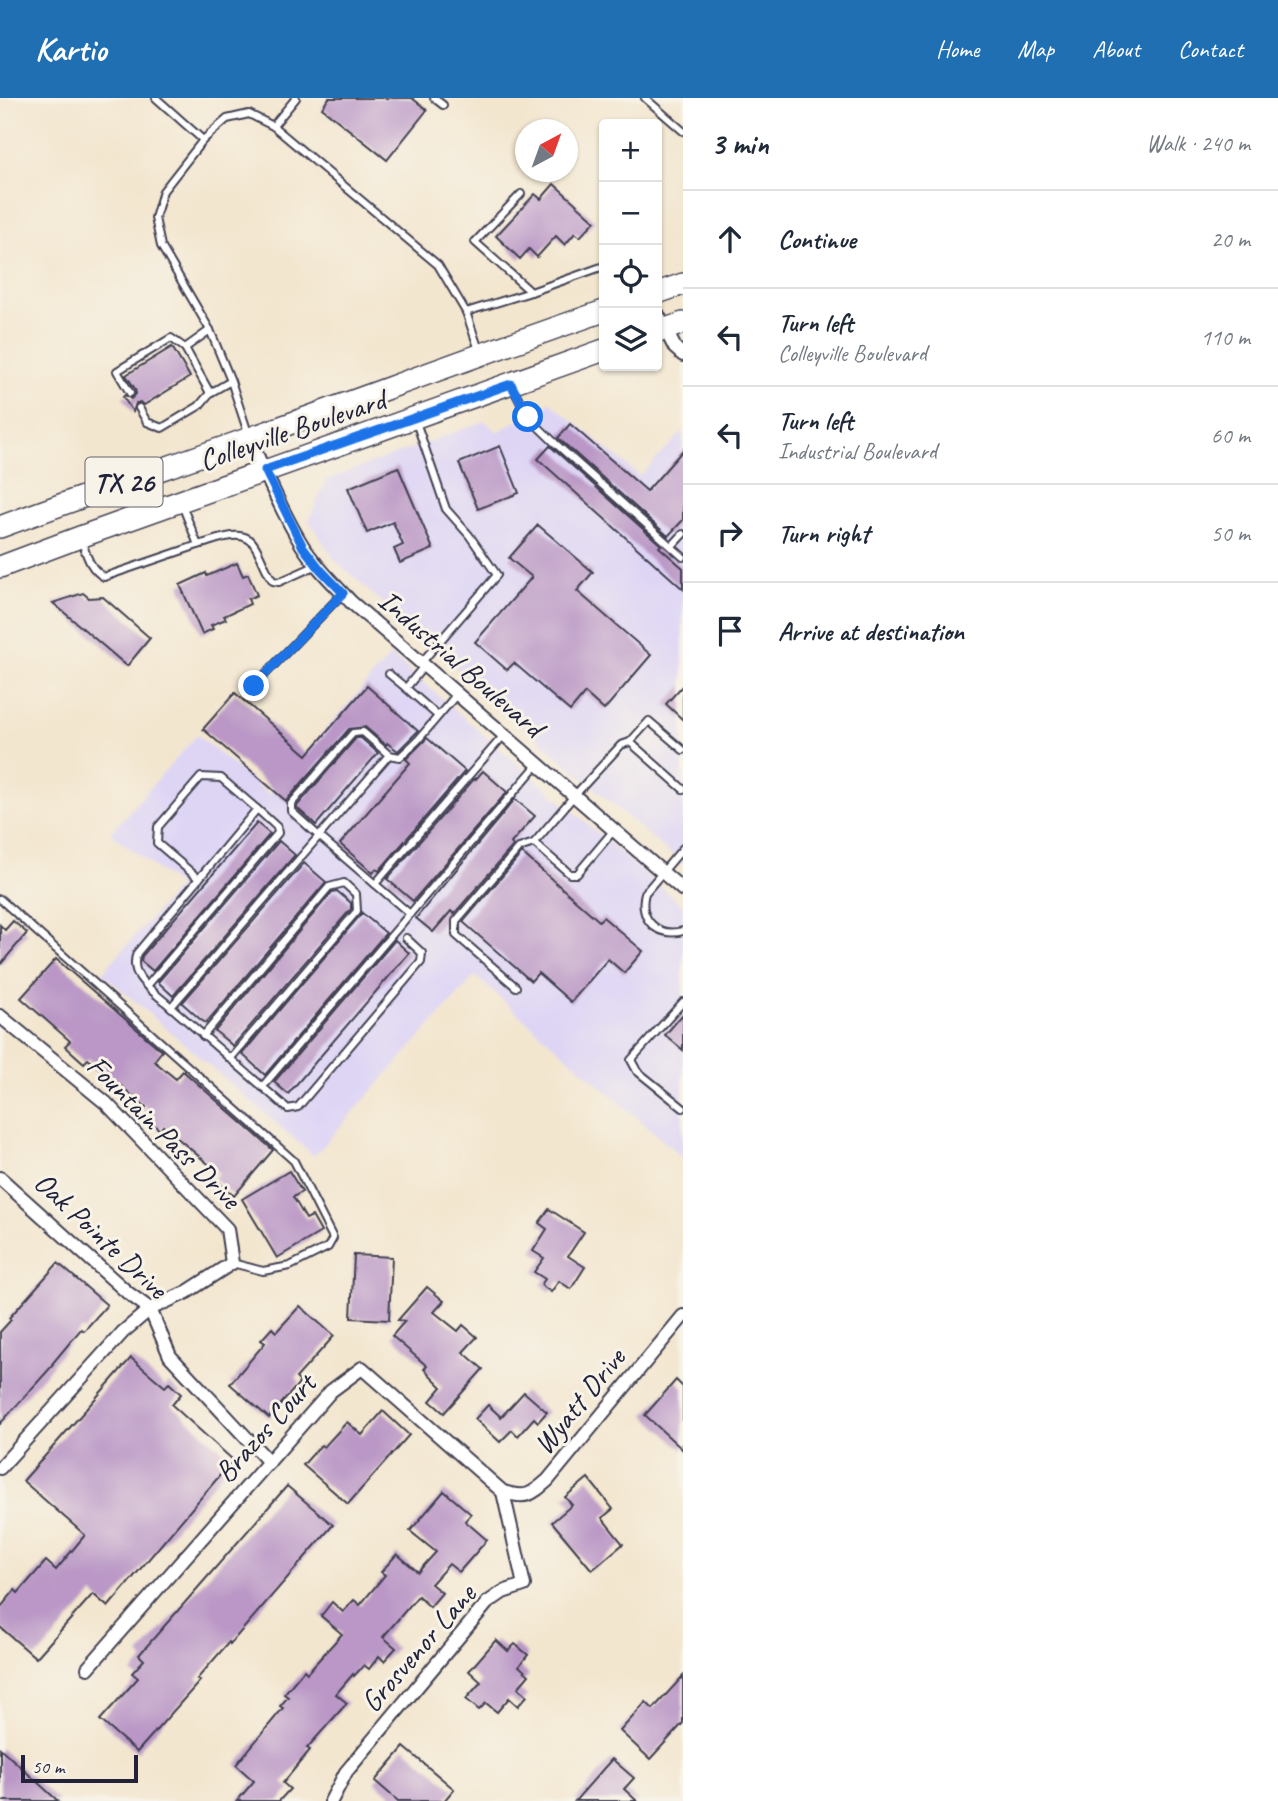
<!DOCTYPE html>
<html lang="en">
<head>
<meta charset="utf-8">
<style>
  body { margin:0; font-family:Caveat,sans-serif; background:#f6f6f7; color:#1f2937 }
  .controls { position:absolute; right:21px; top:21px; display:grid; overflow:hidden; border-radius:7px; box-shadow:0 2px 5px #0004 }
  .controls button { width:63px; height:63px; display:grid; place-items:center; padding:0; border:0; border-bottom:2px solid #e0e1e3; background:#fff; color:#1f2937; font:35px sans-serif }
  .compass { position:absolute; left:515px; top:21px; width:63px; height:63px; border-radius:50%; background:#fff; box-shadow:0 2px 5px #0004; rotate:41deg }
  .scale { position:absolute; left:21px; bottom:18px; width:117px; box-sizing:border-box; padding-left:7px; border:4px solid #22223b; border-top:0; font-size:19px; line-height:24px; white-space:nowrap; color:#22223b; -webkit-text-stroke:5px #f7f3e8; paint-order:stroke }
  .stop { position:absolute; width:21px; height:21px; margin:-16px; border:5px solid #1a73e8; border-radius:50%; background:#fff }
  .stop.end { background:#1a73e8; border-color:#fff; box-shadow:0 2px 7px #0008 }
  .list { margin:0; padding:0; list-style:none }
  h2 { display:flex; justify-content:space-between; align-items:center; height:91px; margin:0; padding:0 28px; font-size:30px }
  h2 small { font-size:23px; font-weight:400; color:#747a83 }
  .list li { display:grid; grid-template-columns:46px 1fr auto; gap:21px; align-items:center; box-sizing:border-box; height:98px; padding:0 28px; border-top:2px solid #e0e1e3 }
  .list b { display:block; font-size:26px; white-space:nowrap }
  .list p { margin:0; font-size:23px; white-space:nowrap; color:#747a83 }
  .list em { font-size:23px; font-style:normal; color:#747a83 }
  .icon { flex:none; width:38px; height:38px; fill:none; stroke:currentColor; stroke-width:2; stroke-linecap:round; stroke-linejoin:round }
  .map { position:relative; flex:none; width:683px; height:1703px; overflow:hidden }
  header { display:flex; align-items:center; gap:42px; box-sizing:border-box; height:98px; padding:0 35px; background:#1f6fb2; color:#fff }
  header strong { font-size:33px }
  nav { display:flex; gap:38px; margin-inline-start:auto; font-size:24px }
  main { display:flex }
  aside { flex:1; background:#fff }
  .map>svg:first-child { display:block }
</style>
</head>
<body>
<header>
<strong>Kartio</strong>
<nav><a>Home</a><a>Map</a><a>About</a><a>Contact</a></nav>
</header>
<main>
<div class="map">
<svg width="683" height="1703" viewBox="0 0 683 1703">
  <rect width="100%" height="100%" fill="#f7f3e8"/>
  <filter id="ink" filterUnits="userSpaceOnUse"><feTurbulence type="fractalNoise" baseFrequency=".0143" numOctaves="2"/><feDisplacementMap in="SourceGraphic" scale="14" xChannelSelector="R" yChannelSelector="G"/><feConvolveMatrix kernelMatrix="1 2 1 2 8 2 1 2 1" color-interpolation-filters="sRGB"/></filter>
  <filter id="wash" filterUnits="userSpaceOnUse"><feTurbulence type="fractalNoise" baseFrequency=".00686" numOctaves="4" result="noise"/><feDisplacementMap in="SourceGraphic" scale="28" xChannelSelector="R" yChannelSelector="G"/><feGaussianBlur stdDeviation="1.57" result="paint"/><feColorMatrix in="noise" values="0 0 0 0 0 0 0 0 0 0 0 0 0 0 0 0 0 1.4 0 .05"/><feComposite in="paint" operator="in"/></filter>
  <g filter="url(#wash)">
    <rect width="100%" height="100%" fill="#f3e6cf"/>
    <g fill="#ded5f5">
      <polygon points="550,304 640,378 683,334 683,767 390,512 335,462 309,423 326,382 485,323 497,334"/>
      <polygon points="391,557 683,808 683,1060 475,878 314,1058 102,875 179,788 110,735 197,637 269,697"/>
    </g>
    <g id="blocks">
      <g fill="#ba97c6">
        <polygon points="329,0 412,0 427,12 387,62 322,10"/>
        <polygon points="554,86 595,123 580,139 575,135 565,147 556,138 537,159 529,151 520,161 496,138 535,96 541,101"/>
        <polygon points="172,249 190,279 144,307 140,304 136,305 133,314 123,299 125,297 131,301 136,296 135,291 126,277"/>
        <polygon points="570,326 647,393 683,352 683,422 668,438 558,340"/>
        <polygon points="500,348 519,395 478,411 459,365"/>
        <polygon points="550,348 661,447 659,449 683,470 683,491 538,361"/>
        <polygon points="398,369 433,451 400,465 394,451 403,447 393,424 367,435 348,390"/>
        <polygon points="538,427 593,474 577,493 651,557 604,612 585,595 570,613 514,565 507,572 475,544 532,479 509,460"/>
        <polygon points="237,465 243,478 248,476 257,497 248,501 250,506 224,518 226,521 211,527 213,531 202,536 180,487 206,475 207,478"/>
        <polygon points="83,495 89,500 103,499 150,540 127,568 53,505"/>
        <polygon points="683,587 683,622 666,606"/>
        <polygon points="367,588 418,633 398,653 387,645 386,647 365,629 349,631 286,703 203,631 235,595 307,657"/>
        <polygon points="356,640 361,640 378,655 316,727 297,710 297,708"/>
        <polygon points="427,640 465,673 379,773 376,771 373,775 340,746 410,665 406,661"/>
        <polygon points="483,673 507,694 413,803 387,781 474,681 475,682"/>
        <polygon points="515,701 535,718 511,745 513,748 454,816 451,813 433,834 416,820"/>
        <polygon points="257,725 270,736 153,873 141,863 142,858"/>
        <polygon points="279,743 295,757 173,898 158,884"/>
        <polygon points="522,755 599,823 603,819 643,853 624,875 608,861 571,904 538,875 531,883 463,824"/>
        <polygon points="304,765 326,784 206,925 201,922 182,905"/>
        <polygon points="337,793 351,805 351,811 233,948 215,933 332,794"/>
        <polygon points="362,815 386,835 265,977 242,956"/>
        <polygon points="13,823 27,835 0,867 0,827 5,832"/>
        <polygon points="395,842 409,855 288,996 274,984"/>
        <polygon points="56,861 162,953 154,963 176,981 183,973 273,1052 234,1098 214,1080 219,1075 163,1028 160,1032 141,1016 146,1009 88,961 84,965 65,948 70,943 21,900"/>
        <polygon points="683,916 683,952 665,937"/>
        <polygon points="289,1073 302,1094 293,1099 306,1121 312,1118 321,1134 277,1160 242,1101"/>
        <polygon points="549,1111 584,1134 568,1158 585,1169 571,1191 559,1183 551,1194 541,1187 545,1181 534,1174 544,1160 533,1153 547,1131 539,1125"/>
        <polygon points="354,1157 392,1159 389,1222 351,1220"/>
        <polygon points="58,1165 107,1207 84,1233 81,1231 52,1266 53,1267 0,1326 0,1234 11,1222 9,1220"/>
        <polygon points="427,1189 444,1203 434,1214 458,1233 463,1227 477,1239 463,1254 483,1271 444,1315 430,1303 442,1289 424,1271 427,1268 392,1238 405,1223 398,1222"/>
        <polygon points="300,1208 334,1238 296,1280 300,1284 269,1320 230,1286 265,1245 261,1242 272,1230 276,1234"/>
        <polygon points="131,1260 165,1289 169,1285 181,1296 172,1307 233,1362 108,1509 93,1496 36,1560 0,1529 0,1510 15,1492 18,1495 46,1463 56,1472 85,1437 23,1383"/>
        <polygon points="676,1282 683,1289 683,1352 645,1317"/>
        <polygon points="524,1294 547,1314 538,1324 534,1320 518,1338 512,1332 500,1344 475,1321 488,1307 501,1319"/>
        <polygon points="383,1313 409,1337 348,1406 303,1367 321,1347 324,1349 347,1324 362,1337"/>
        <polygon points="588,1380 613,1411 602,1420 623,1446 592,1472 552,1424 572,1407 565,1399"/>
        <polygon points="287,1388 333,1427 230,1546 229,1544 197,1581 200,1583 137,1654 100,1622 138,1580 132,1575 144,1562 139,1557"/>
        <polygon points="444,1393 471,1416 465,1423 487,1442 459,1474 449,1466 431,1486 442,1495 430,1509 418,1498 383,1539 396,1550 384,1563 379,1558 369,1571 364,1567 354,1578 353,1576 336,1596 347,1605 307,1650 310,1652 283,1685 290,1691 279,1703 237,1703 254,1683 236,1667 283,1610 280,1608 288,1599 284,1596 304,1572 307,1575 342,1536 321,1518 332,1504 343,1514 354,1502 360,1507 385,1477 381,1474 397,1456 418,1474 436,1454 410,1433"/>
        <polygon points="496,1542 508,1553 515,1546 528,1557 519,1568 529,1577 518,1590 527,1598 518,1608 509,1600 497,1614 486,1605 479,1612 466,1601 481,1584 469,1573"/>
        <polygon points="683,1578 683,1625 650,1661 620,1633 646,1604 653,1611"/>
        <polygon points="404,1649 454,1691 444,1703 398,1703 375,1683"/>
        <polygon points="0,1650 58,1703 0,1703"/>
        <polygon points="612,1661 634,1680 624,1691 637,1703 575,1703"/>
      </g>
    </g>
  </g>
  <g filter="url(#ink)">
    <use href="#blocks" fill-opacity="0" stroke="#413f51" stroke-width="2"/>
    <g fill="none" stroke-linecap="round" stroke-linejoin="round">
      <defs>
        <g id="lane">
          <polyline points="156,0 203,42"/>
          <polyline points="434,0 443,7"/>
          <polyline points="645,0 683,33"/>
          <polyline points="273,28 296,0"/>
          <polyline points="521,96 475,144 531,194 604,168"/>
          <polyline points="466,214 531,194"/>
          <polyline points="210,232 161,148 155,120 163,93 203,42 227,21 249,16 273,28 438,167 466,214 479,252"/>
          <polyline points="231,283 210,295 185,250 210,232 231,283 248,335"/>
          <polyline points="512,288 528,319 556,346 683,459"/>
          <polyline points="130,295 117,273 171,240 185,250"/>
          <polyline points="139,310 147,324 162,330 199,308 210,295"/>
          <polyline points="416,324 446,411 469,437 497,477 421,565"/>
          <path d="M82,444C87,458 90,471 104,479L198,447L182,407"/>
          <path d="M198,447C215,443 244,428 255,448C262,459 265,472 273,483L279,484L317,467"/>
          <polyline points="672,448 683,436"/>
          <polyline points="424,568 406,590 438,618"/>
          <polyline points="389,576 406,590"/>
          <polyline points="254,588 343,495"/>
          <polyline points="630,644 683,691"/>
          <polyline points="389,657 319,738 410,816"/>
          <polyline points="534,745 570,776 577,776 614,732"/>
          <path d="M683,750L645,795C638,821 657,840 683,833"/>
          <path d="M199,781L157,745L158,729L201,679L221,680L257,711L137,855C127,879 155,894 171,909L319,738L291,713V706L353,635L363,634L389,657L400,659L418,642L457,596"/>
          <polyline points="375,786 504,637"/>
          <polyline points="0,801 294,1063 333,1140 328,1149 290,1168 263,1173 232,1165"/>
          <polyline points="147,888 278,735 277,729 257,711"/>
          <polyline points="516,889 456,837 456,823 519,750 534,745 574,698 621,647 630,644 649,623 683,652"/>
          <polyline points="683,904 631,962 637,973 683,1010"/>
          <polyline points="171,909 288,1011 298,1009 421,864 422,855 406,840"/>
          <polyline points="203,938 329,789 344,785 356,796 357,813 230,961"/>
          <polyline points="262,989 538,666"/>
        </g>
        <g id="street">
          <polyline points="657,215 675,250 683,257"/>
          <path d="M249,340C266,376 281,413 302,447C315,468 334,486 351,504L683,792"/>
          <polyline points="0,918 106,1005 227,1131 232,1165 187,1194 150,1211 123,1234 0,1370"/>
          <polyline points="0,1080 128,1195 150,1211 170,1258 269,1364"/>
          <path d="M88,1570L331,1293L362,1270L503,1394C527,1401 531,1397 548,1382L683,1218"/>
          <polyline points="331,1703 346,1674 487,1505 503,1494 524,1487 503,1394"/>
        </g>
        <g id="primary">
          <polyline points="657,195 683,186"/>
          <polyline points="657,234 683,225"/>
          <path d="M0,429C83,398 166,370 250,340C368,298 485,254 604,213"/>
          <polyline points="0,469 80,439 604,252"/>
        </g>
      </defs>
      <use href="#lane" stroke="#413f51" stroke-width="10"/>
      <use href="#street" stroke="#413f51" stroke-width="16"/>
      <use href="#primary" stroke="#413f51" stroke-width="24"/>
      <use href="#lane" stroke="#fff" stroke-width="6"/>
      <use href="#street" stroke="#fff" stroke-width="12"/>
      <use href="#primary" stroke="#fff" stroke-width="21"/>
    </g>
  </g>
  <g fill="none" stroke-linecap="round" stroke-linejoin="round" filter="url(#ink)">
    <polyline stroke="#1a73e8" stroke-width="9" points="254,588 343,495 320,471 303,449 265,372 511,286 528,319"/>
  </g>
  <g text-anchor="middle" stroke-width="6" stroke-linejoin="round" paint-order="stroke">
    <rect fill="#f7f3e8" stroke="#62616f" stroke-width="2" x="85.5" y="359.5" width="77" height="49" rx="5"/>
    <g font-size="28" font-weight="bold" fill="#22223b">
      <text x="124" y="394">TX 26</text>
    </g>
    <g font-size="30" fill="#22223b" stroke="#f7f3e8">
      <text transform="translate(292 332) rotate(-19)" y="10">Colleyville Boulevard</text>
      <text transform="translate(461 565) rotate(41)" y="10">Industrial Boulevard</text>
      <text transform="translate(164 1034) rotate(45)" y="10">Fountain Pass Drive</text>
      <text transform="translate(101 1137) rotate(43)" y="10">Oak Pointe Drive</text>
      <text transform="translate(579 1303) rotate(-51)" y="10">Wyatt Drive</text>
      <text transform="translate(265 1330) rotate(-48)" y="10">Brazos Court</text>
      <text transform="translate(418 1550) rotate(-49)" y="10">Grosvenor Lane</text>
    </g>
  </g>
</svg>
<div class="controls">
<button>+</button>
<button>−</button>
<button><svg class="icon" aria-label="locate" viewBox="0 0 24 24"><circle cx="12" cy="12" r="6"/><path d="M12 2v4M12 18v4M2 12h4M18 12h4"/></svg></button>
<button><svg class="icon" aria-label="layers" viewBox="0 0 24 24"><path d="M12 4l9 5-9 5-9-5zM3 14l9 5 9-5"/></svg></button>
</div>
<svg class="compass" viewBox="-18 -18 36 36"><path d="M0-13l5 13h-10z" fill="#e53935"/><path d="M0 13l5-13h-10z" fill="#747a83"/></svg>
<div class="scale">50 m</div>
<div class="stop" style="left:528px;top:319px"></div>
<div class="stop end" style="left:254px;top:588px"></div>
</div>
<aside>
<h2>3 min<small>Walk · 240 m</small></h2>
<ul class="list">
<li><svg class="icon" aria-label="ahead" viewBox="0 0 24 24"><path d="M12 20V5M6 11l6-6 6 6"/></svg><div><b>Continue</b></div><em>20 m</em></li>
<li><svg class="icon" aria-label="left" viewBox="0 0 24 24"><path d="M17 20v-9H6M10 6l-5 5 5 5"/></svg><div><b>Turn left</b><p>Colleyville Boulevard</p></div><em>110 m</em></li>
<li><svg class="icon" aria-label="left" viewBox="0 0 24 24"><path d="M17 20v-9H6M10 6l-5 5 5 5"/></svg><div><b>Turn left</b><p>Industrial Boulevard</p></div><em>60 m</em></li>
<li><svg class="icon" aria-label="right" viewBox="0 0 24 24"><path d="M7 20v-9h11M14 6l5 5-5 5"/></svg><div><b>Turn right</b></div><em>50 m</em></li>
<li><svg class="icon" aria-label="arrive" viewBox="0 0 24 24"><path d="M6 21V4h12l-3 4 3 4H6"/></svg><div><b>Arrive at destination</b></div></li>
</ul>
</aside>
</main>
</body>
</html>
